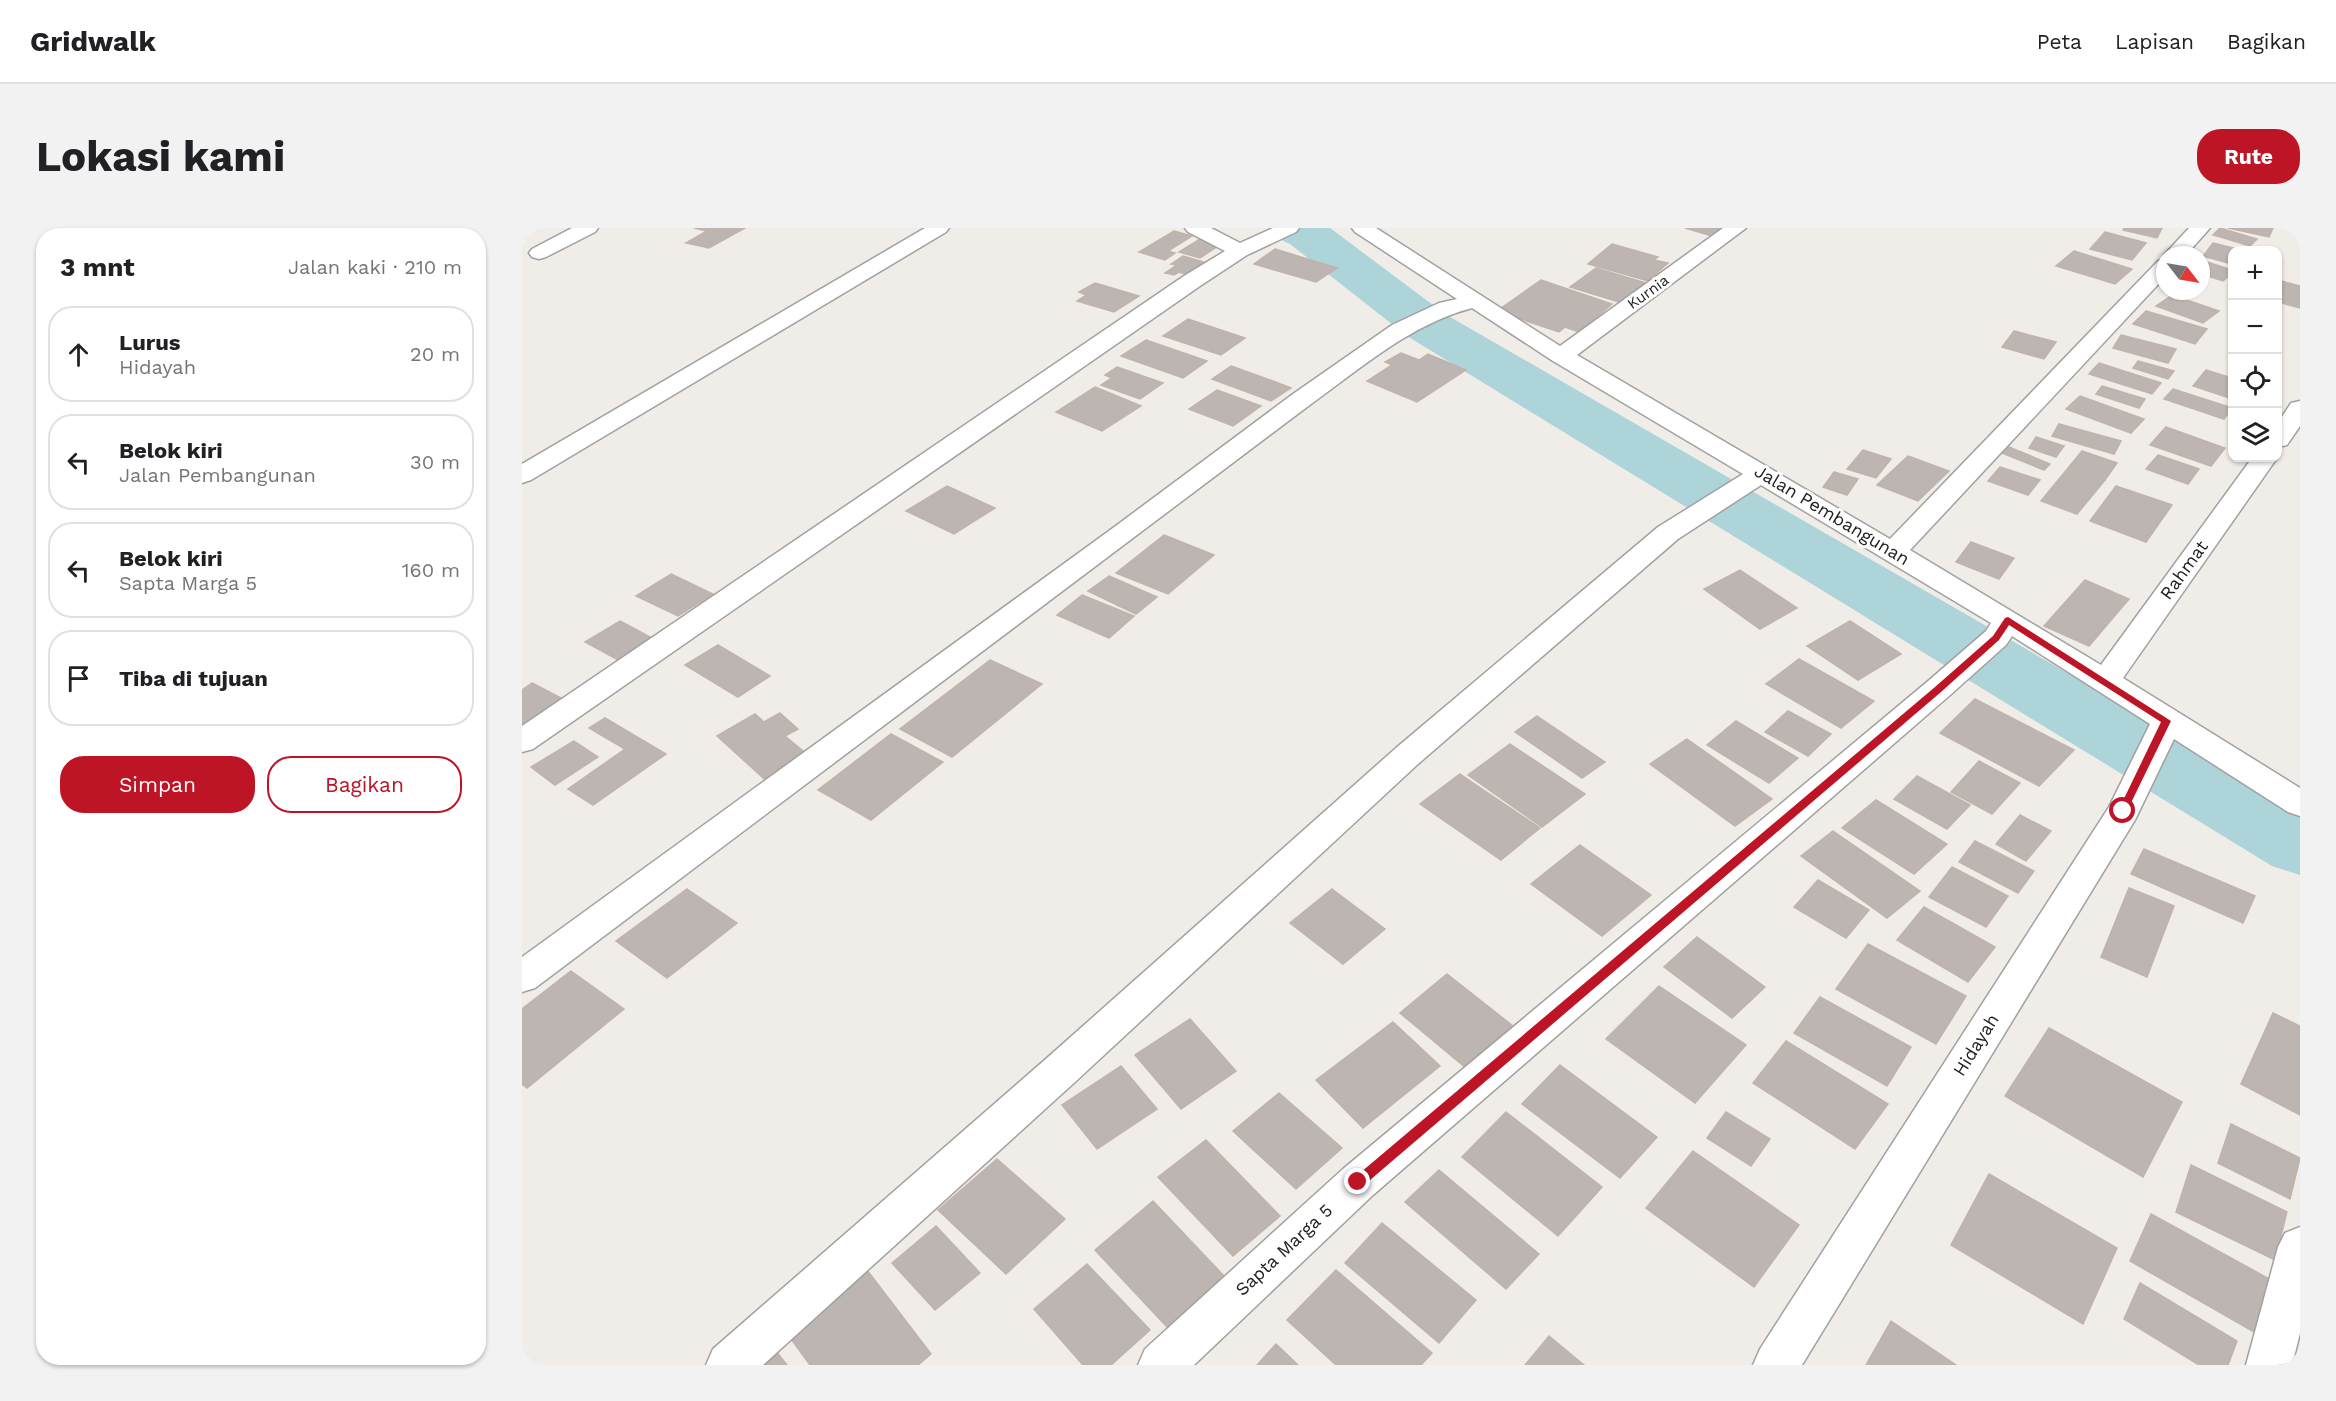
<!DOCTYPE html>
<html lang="id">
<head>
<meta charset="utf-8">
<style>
  body { margin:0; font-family:"Work Sans",sans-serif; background:#f2f2f2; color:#202124 }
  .controls { position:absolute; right:18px; top:18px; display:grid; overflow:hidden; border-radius:12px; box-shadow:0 2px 4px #0004 }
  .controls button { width:54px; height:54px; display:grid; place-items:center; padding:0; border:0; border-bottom:2px solid #e0e0e0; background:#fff; color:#202124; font:30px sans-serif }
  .compass { position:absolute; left:1634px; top:18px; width:54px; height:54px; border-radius:50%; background:#fff; box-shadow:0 2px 4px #0004; rotate:121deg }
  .stop { position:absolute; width:18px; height:18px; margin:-14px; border:4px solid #bd1426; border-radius:50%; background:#fff }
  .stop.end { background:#bd1426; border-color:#fff; box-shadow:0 2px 6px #0008 }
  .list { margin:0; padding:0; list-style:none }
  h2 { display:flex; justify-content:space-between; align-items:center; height:78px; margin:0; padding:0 24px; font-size:26px }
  h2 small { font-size:20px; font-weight:400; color:#757577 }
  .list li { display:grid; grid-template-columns:39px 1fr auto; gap:18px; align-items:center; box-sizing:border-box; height:96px; margin:0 12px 12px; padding:0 12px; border:2px solid #e0e0e0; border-radius:24px }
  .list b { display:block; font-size:22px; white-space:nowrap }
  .list p { margin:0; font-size:20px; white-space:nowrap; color:#757577 }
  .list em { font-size:20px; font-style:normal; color:#757577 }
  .actions { display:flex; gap:12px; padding:18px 24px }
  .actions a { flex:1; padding:14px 0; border:2px solid #bd1426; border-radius:24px; text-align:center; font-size:21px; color:#bd1426 }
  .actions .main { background:#bd1426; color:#fff }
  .icon { flex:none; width:33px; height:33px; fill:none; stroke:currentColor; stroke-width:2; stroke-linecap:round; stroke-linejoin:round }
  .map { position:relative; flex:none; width:1778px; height:1137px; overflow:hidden; border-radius:24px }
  header { display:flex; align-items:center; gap:36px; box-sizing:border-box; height:84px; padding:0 30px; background:#fff; border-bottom:2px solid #e0e0e0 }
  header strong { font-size:28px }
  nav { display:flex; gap:33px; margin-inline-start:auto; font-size:21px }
  .intro { display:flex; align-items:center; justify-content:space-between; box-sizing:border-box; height:144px; padding:0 36px }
  h1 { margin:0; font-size:42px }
  .button { padding:15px 27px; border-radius:24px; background:#bd1426; color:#fff; font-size:21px; font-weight:700 }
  main { display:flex; gap:36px; padding:0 36px }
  aside { flex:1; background:#fff; border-radius:24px; box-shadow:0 2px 4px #0004 }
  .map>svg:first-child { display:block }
</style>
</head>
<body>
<header>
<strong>Gridwalk</strong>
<nav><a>Peta</a><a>Lapisan</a><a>Bagikan</a></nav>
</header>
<div class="intro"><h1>Lokasi kami</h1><a class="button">Rute</a></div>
<main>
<aside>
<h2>3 mnt<small>Jalan kaki · 210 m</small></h2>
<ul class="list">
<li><svg class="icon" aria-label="ahead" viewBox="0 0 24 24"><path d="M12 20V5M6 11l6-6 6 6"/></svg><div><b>Lurus</b><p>Hidayah</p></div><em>20 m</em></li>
<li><svg class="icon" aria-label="left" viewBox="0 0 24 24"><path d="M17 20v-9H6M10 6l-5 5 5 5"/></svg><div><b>Belok kiri</b><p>Jalan Pembangunan</p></div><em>30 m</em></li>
<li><svg class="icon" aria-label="left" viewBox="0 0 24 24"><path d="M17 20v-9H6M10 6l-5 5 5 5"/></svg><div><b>Belok kiri</b><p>Sapta Marga 5</p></div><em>160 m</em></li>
<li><svg class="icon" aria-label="arrive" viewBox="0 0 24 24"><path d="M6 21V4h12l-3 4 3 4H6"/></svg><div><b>Tiba di tujuan</b></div></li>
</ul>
<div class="actions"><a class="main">Simpan</a><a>Bagikan</a></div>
</aside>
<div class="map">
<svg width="1778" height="1137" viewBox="0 0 1778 1137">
  <rect width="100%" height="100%" fill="#f0ece8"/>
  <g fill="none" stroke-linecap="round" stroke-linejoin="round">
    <polygon fill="#add4d9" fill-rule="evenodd" points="748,0 808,0 923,86 1778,579 1778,647 1750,638 885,108 768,16 755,10"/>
  </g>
  <g fill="#bdb5b1" stroke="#c0b3ac" stroke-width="1.5">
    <polygon points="172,0 223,0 187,20 164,15 185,3"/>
    <polygon points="1163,0 1200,0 1190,8"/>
    <polygon points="1602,0 1640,0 1635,10 1601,2"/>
    <polygon points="1698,0 1735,11 1728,18 1691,7"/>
    <polygon points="1706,0 1751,0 1747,9"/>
    <polygon points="652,3 670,8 646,23 653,25 643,32 617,24"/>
    <polygon points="1583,4 1624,15 1610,32 1568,21"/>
    <polygon points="678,11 699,16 678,30 657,24"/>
    <polygon points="1691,15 1719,22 1710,22 1710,36 1681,28"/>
    <polygon points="1090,16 1136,29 1132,32 1146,35 1126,53 1066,36"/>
    <polygon points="753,21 815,40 794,54 732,36"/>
    <polygon points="1552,23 1610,41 1593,56 1534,38"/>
    <polygon points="661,28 688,36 669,48 657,44 652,47 643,45 655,37 649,36"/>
    <polygon points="1679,32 1710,42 1710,45 1701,53 1679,46"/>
    <polygon points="1074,40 1124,55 1100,75 1048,59"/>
    <polygon points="1019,52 1090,76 1057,104 1043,99 1037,104 975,83"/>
    <polygon points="1756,52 1778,58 1778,80 1756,74"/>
    <polygon points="573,55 617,68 592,84 555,73 564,67 557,64"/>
    <polygon points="1650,67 1697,83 1681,95 1634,78"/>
    <polygon points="1624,83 1685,101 1673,116 1611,96"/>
    <polygon points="666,91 723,110 699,127 641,108"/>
    <polygon points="1492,103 1534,114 1522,131 1480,119"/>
    <polygon points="1599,107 1654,121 1646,135 1591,120"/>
    <polygon points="624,112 685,133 661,150 599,128"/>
    <polygon points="879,125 897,132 906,126 944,142 895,174 845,153 870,137 863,134"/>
    <polygon points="1616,133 1652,143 1646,151 1611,140"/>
    <polygon points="1577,135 1639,155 1630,166 1567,146"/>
    <polygon points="709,138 748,152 769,160 749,173 690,151"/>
    <polygon points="595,139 641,155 618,171 579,157 590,150 583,147"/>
    <polygon points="1684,142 1710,150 1710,171 1671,158"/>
    <polygon points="1580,158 1623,171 1617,180 1574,166"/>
    <polygon points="573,159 619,178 580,203 534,184"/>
    <polygon points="1651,161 1710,180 1702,191 1642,171"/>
    <polygon points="695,162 739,178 711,198 667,181"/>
    <polygon points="1558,168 1622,191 1609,205 1544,181"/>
    <polygon points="1537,196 1599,213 1592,226 1530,208"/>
    <polygon points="1644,199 1703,220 1689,238 1628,217"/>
    <polygon points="1514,209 1542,218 1534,229 1507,220"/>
    <polygon points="1487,219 1528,236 1522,242 1480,225"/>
    <polygon points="1341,222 1369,231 1354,250 1325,241"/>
    <polygon points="1560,223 1595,235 1583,252 1547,239"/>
    <polygon points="1636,227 1677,241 1666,256 1624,241"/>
    <polygon points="1386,228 1427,243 1396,273 1355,257"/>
    <polygon points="1478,239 1518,252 1506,267 1466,253"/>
    <polygon points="1547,239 1583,252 1555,286 1519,273"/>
    <polygon points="1312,244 1336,251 1325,267 1301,259"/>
    <polygon points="425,258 473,280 432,306 384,283"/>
    <polygon points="1594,258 1650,277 1624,314 1568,293"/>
    <polygon points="642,307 692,327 646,366 594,345"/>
    <polygon points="1449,314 1492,330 1477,351 1434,334"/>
    <polygon points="1218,342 1275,380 1238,401 1182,361"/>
    <polygon points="149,346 191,366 156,388 114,368"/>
    <polygon points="587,348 635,369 614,386 566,363"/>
    <polygon points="1563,352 1607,371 1567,418 1522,398"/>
    <polygon points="560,367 612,388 587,410 535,387"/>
    <polygon points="98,393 130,410 96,432 63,414"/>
    <polygon points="1328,393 1379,426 1336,452 1285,418"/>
    <polygon points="196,417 248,448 216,469 163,437"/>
    <polygon points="1277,431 1352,473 1319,500 1244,456"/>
    <polygon points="468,432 520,456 430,529 378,501"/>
    <polygon points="10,455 43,472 0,498 0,462"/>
    <polygon points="1453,471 1552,522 1517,558 1418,505"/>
    <polygon points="1266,483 1309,506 1286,528 1243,504"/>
    <polygon points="258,485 276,501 263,508 293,533 250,558 195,508 233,486 242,494"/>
    <polygon points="1015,488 1083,534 1060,550 993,504"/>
    <polygon points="83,490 144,526 71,577 46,561 103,521 67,500"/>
    <polygon points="1214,493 1276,530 1247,555 1185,517"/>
    <polygon points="369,506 421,534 349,592 296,562"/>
    <polygon points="1165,511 1250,571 1213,598 1128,536"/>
    <polygon points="52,513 76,529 33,557 9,539"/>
    <polygon points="988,516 1063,566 1020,599 946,547"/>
    <polygon points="1457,533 1498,555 1470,586 1429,564"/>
    <polygon points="938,546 1018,600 979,632 898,576"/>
    <polygon points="1395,548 1448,577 1425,601 1372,571"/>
    <polygon points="1354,572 1425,616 1392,646 1320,600"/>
    <polygon points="1498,587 1529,603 1504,633 1474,616"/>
    <polygon points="1311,603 1398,663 1365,690 1279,628"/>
    <polygon points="1453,613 1512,643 1496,665 1437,634"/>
    <polygon points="1058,617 1129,667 1080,708 1009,656"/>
    <polygon points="1622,621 1733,668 1721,695 1609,646"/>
    <polygon points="1430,639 1486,668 1464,699 1407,669"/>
    <polygon points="1296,652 1347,682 1324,710 1272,679"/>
    <polygon points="1607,660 1652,678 1625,749 1579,729"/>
    <polygon points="165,661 215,695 145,750 94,713"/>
    <polygon points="810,661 863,701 821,736 768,695"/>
    <polygon points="1402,679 1473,719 1446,754 1375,712"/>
    <polygon points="1175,709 1243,759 1210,790 1142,739"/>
    <polygon points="1346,716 1444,768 1414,816 1314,761"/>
    <polygon points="49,743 102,781 5,860 0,856 0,781"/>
    <polygon points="925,746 991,798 944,840 878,785"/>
    <polygon points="1137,758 1224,817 1173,875 1084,811"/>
    <polygon points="1298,769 1389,819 1365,858 1272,805"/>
    <polygon points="1751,785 1778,798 1778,887 1719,856"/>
    <polygon points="668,791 714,843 659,881 613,827"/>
    <polygon points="871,794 918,838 841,900 794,852"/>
    <polygon points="1527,800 1660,874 1621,949 1483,868"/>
    <polygon points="1264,813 1366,876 1333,921 1231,855"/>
    <polygon points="1038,837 1135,909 1098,950 1000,876"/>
    <polygon points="599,838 635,881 575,921 540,877"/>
    <polygon points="757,865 820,920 774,961 711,903"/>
    <polygon points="984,884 1080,959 1036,1008 940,929"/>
    <polygon points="1204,884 1248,911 1229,938 1185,910"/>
    <polygon points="1709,896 1778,930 1768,971 1696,935"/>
    <polygon points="684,912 758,988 711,1028 636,949"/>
    <polygon points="1171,923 1277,997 1232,1059 1124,980"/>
    <polygon points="475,931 543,991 484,1046 416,982"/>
    <polygon points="1669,937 1765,984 1753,1032 1654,984"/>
    <polygon points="917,942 1017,1026 984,1061 883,974"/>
    <polygon points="1467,946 1595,1020 1561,1096 1429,1017"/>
    <polygon points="631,973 702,1048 645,1099 573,1022"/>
    <polygon points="1629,986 1751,1053 1732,1104 1608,1033"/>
    <polygon points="860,995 954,1072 917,1115 823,1035"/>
    <polygon points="414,998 458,1045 413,1082 370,1035"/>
    <polygon points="565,1036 628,1102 589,1137 561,1137 512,1081"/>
    <polygon points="345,1042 409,1126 396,1137 288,1137 264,1104"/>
    <polygon points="814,1042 910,1125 899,1137 814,1137 765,1092"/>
    <polygon points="1618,1055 1715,1113 1706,1137 1677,1137 1602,1091"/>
    <polygon points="1369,1093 1434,1137 1344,1137"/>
    <polygon points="1027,1108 1062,1137 1003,1137"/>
    <polygon points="754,1116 776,1137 735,1137"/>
    <polygon points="253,1122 265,1137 235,1137"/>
  </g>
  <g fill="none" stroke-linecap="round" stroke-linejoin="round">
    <defs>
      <g id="minor">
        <polygon points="50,0 76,0 73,4 24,29 17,31 10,29 7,25 10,21"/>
        <polygon points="403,0 427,0 424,4 9,252 0,255 0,236"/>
        <polygon points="663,0 689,0 718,15 751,0 777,0 774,4 725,27 678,58 11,521 0,524 0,498 662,48 703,23 666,4"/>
        <path d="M830,0H854L1038,118L1201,0H1224L1055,127L1368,311L1636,33L1643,31V49L1388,322L1579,437L1730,230H1755L1601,450L1778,560V588L1766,584L1652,511L1613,592L1280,1137H1231L1238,1121L1587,579L1628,496L1490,408L1484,417L1427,468L851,967L672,1137H616L623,1121L821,941L1405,454L1464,403L1469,395L1239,257L1156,311L896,536L553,854L241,1137H184L191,1121L525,830L874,520L1136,299L1221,246L1031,133L950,80C889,96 839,140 789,176L13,760L0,764V729L591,300L771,166L870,97L917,75L935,71L833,4Z"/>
        <polygon points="1667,0 1688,0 1664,27 1643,27 1643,29 1642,27"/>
        <polygon points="1778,173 1778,198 1765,217 1756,219 1756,195 1769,175"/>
        <polygon points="1778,999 1778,1105 1770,1137 1724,1137 1756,1019 1763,1005"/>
      </g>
    </defs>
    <use href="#minor" stroke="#a1a1a1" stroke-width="3"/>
    <use href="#minor" fill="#fff" fill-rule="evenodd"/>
  </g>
  <polygon fill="#bd1426" points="1486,389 1649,493 1604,585 1601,586 1596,583 1639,494 1487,397 1477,412 1419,464 841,958 832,958 830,954 832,950 1413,459 1471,408 1483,390"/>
  <g text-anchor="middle" stroke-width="6" stroke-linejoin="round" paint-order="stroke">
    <g font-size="15" fill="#202020" stroke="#fff">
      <text transform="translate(1126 64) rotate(-36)" y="5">Kurnia</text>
    </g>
    <g font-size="18" fill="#202020" stroke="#fff">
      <text transform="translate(1310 287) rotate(31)" y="6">Jalan Pembangunan</text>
      <text transform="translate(1662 342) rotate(-54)" y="6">Rahmat</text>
      <text transform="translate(1454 817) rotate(-58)" y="6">Hidayah</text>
      <text transform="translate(762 1022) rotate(-43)" y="6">Sapta Marga 5</text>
    </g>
  </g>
</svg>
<div class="controls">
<button>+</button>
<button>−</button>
<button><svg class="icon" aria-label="locate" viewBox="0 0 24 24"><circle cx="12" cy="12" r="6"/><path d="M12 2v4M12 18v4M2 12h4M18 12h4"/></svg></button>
<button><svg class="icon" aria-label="layers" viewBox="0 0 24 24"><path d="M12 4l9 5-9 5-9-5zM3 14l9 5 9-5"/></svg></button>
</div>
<svg class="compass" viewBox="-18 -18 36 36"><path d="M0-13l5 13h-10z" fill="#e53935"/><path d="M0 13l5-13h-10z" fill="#757577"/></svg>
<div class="stop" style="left:1601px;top:583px"></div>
<div class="stop end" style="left:836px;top:954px"></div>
</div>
</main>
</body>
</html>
